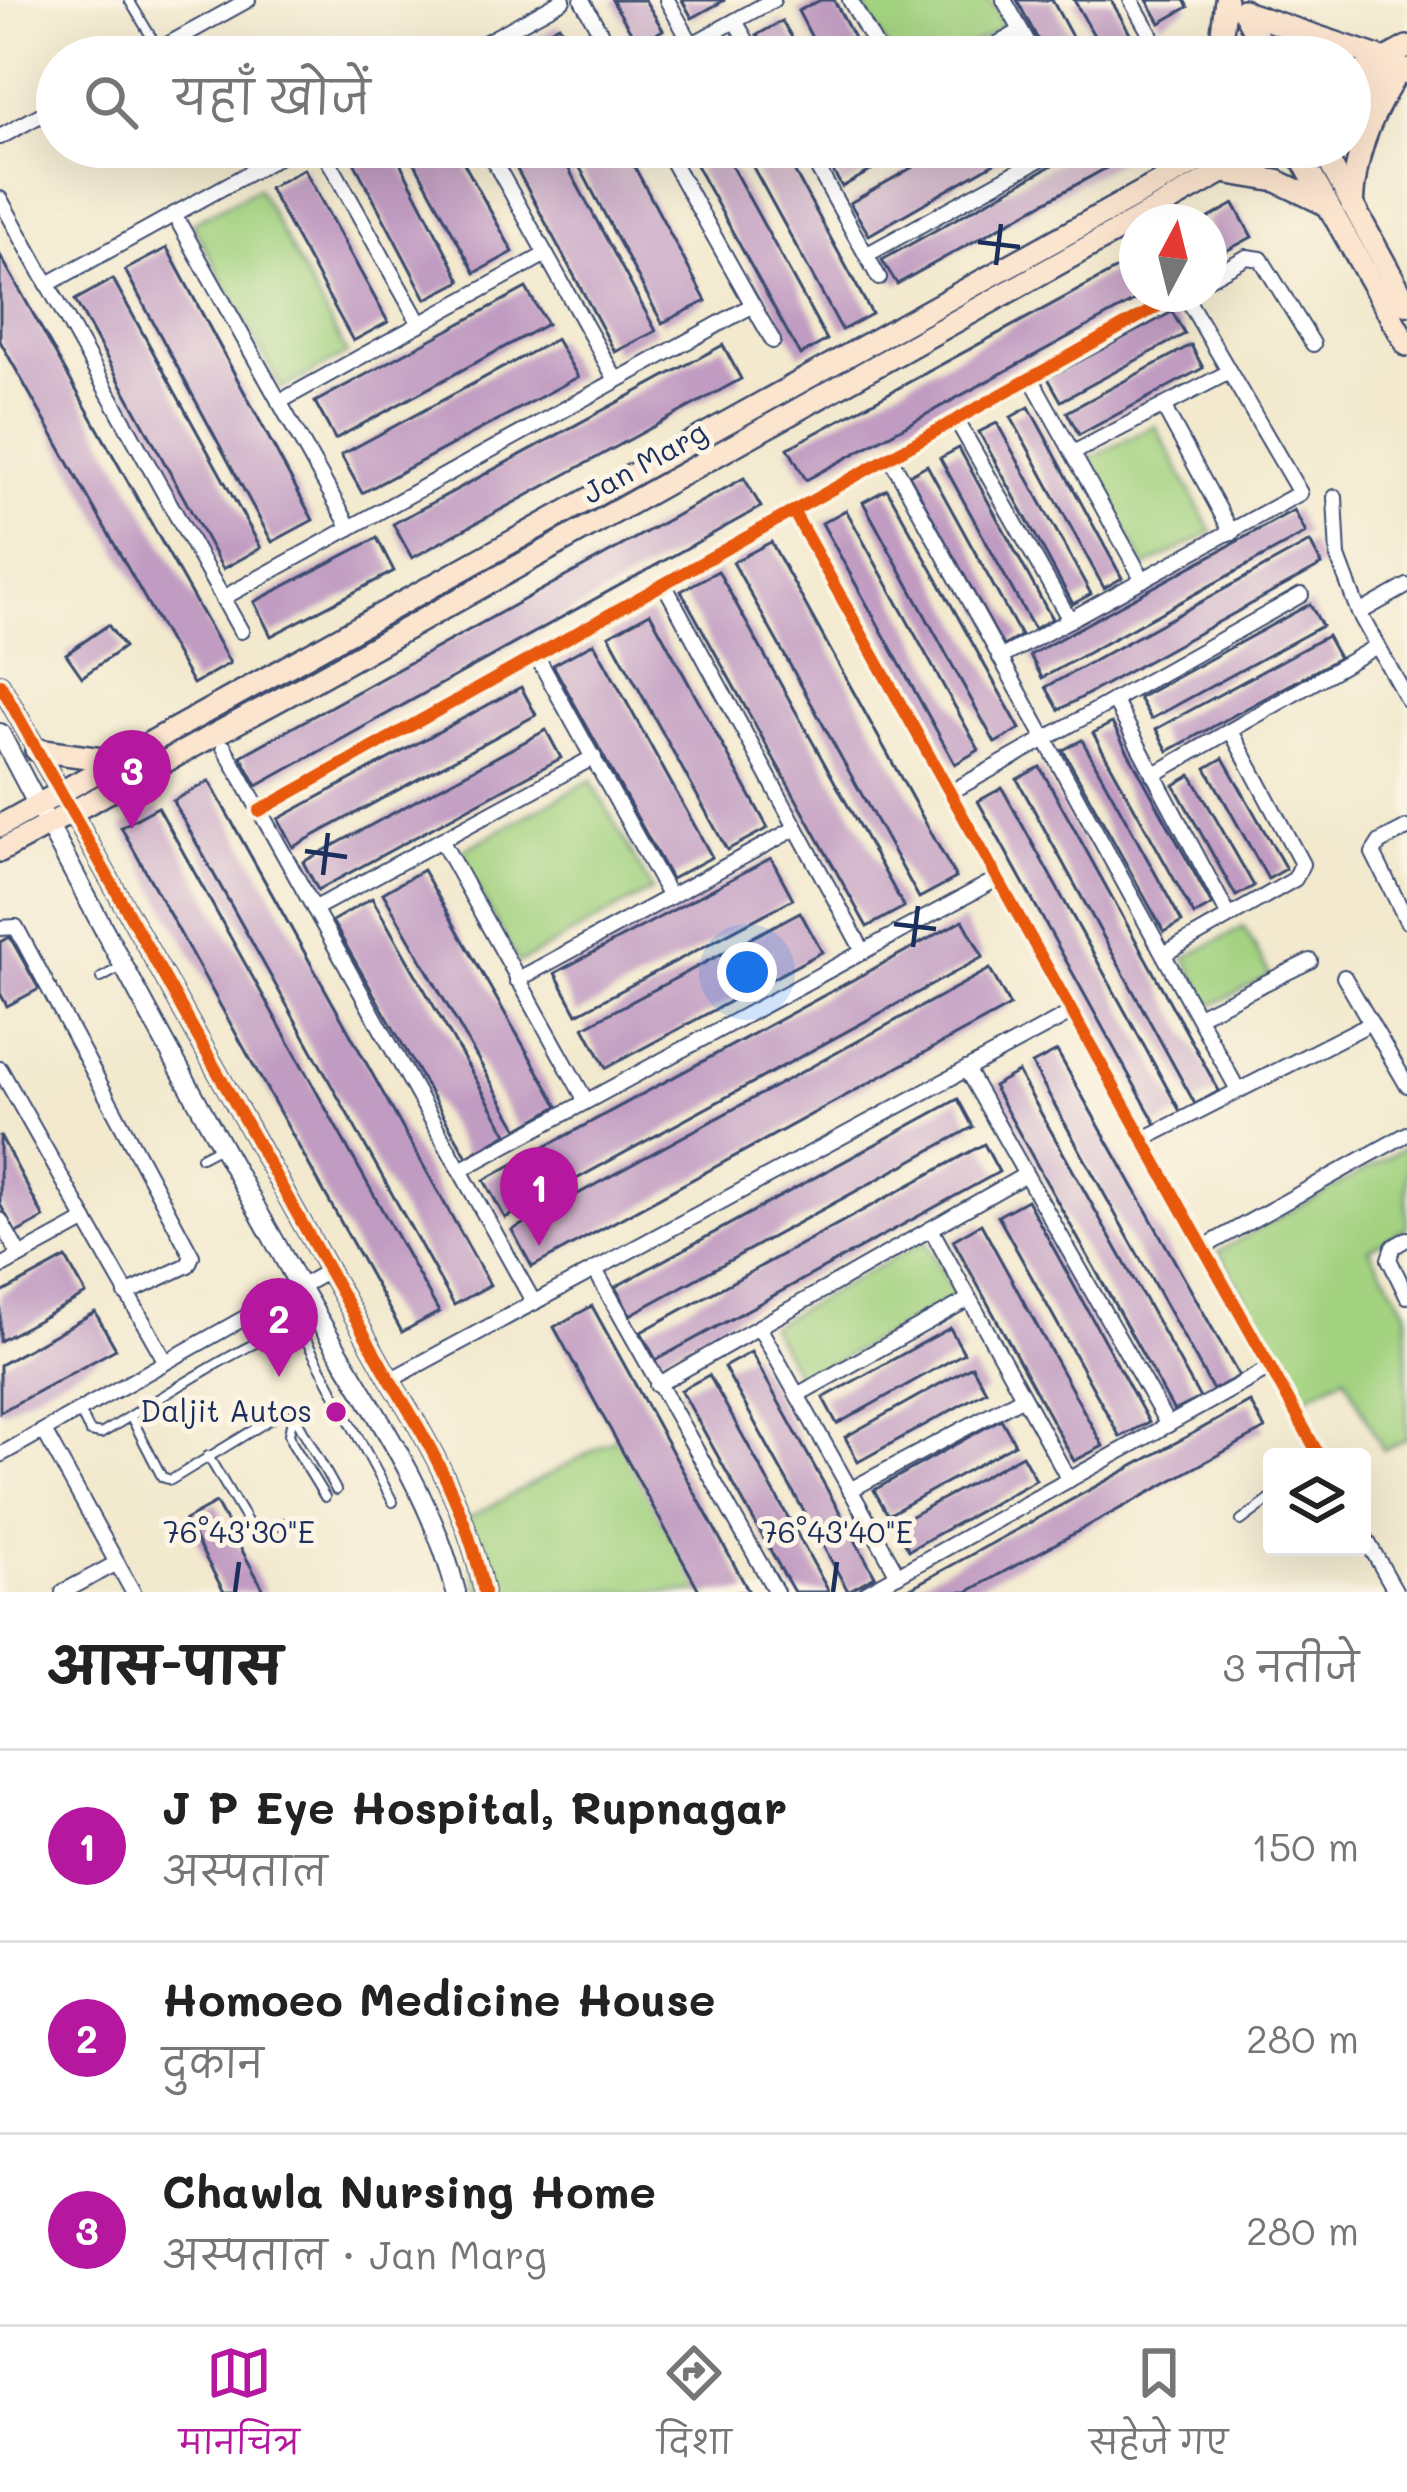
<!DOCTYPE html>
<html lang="hi">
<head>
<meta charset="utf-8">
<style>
  body { margin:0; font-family:Mali,"Playpen Sans Deva",sans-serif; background:#f6f6f6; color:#222 }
  .controls { position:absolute; right:36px; bottom:36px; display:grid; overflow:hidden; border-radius:12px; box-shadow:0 12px 48px #0002 }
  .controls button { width:108px; height:108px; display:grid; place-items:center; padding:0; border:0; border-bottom:3px solid #e0e0e0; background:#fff; color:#222; font:60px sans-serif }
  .compass { position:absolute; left:1119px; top:204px; width:108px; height:108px; border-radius:50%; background:#fff; box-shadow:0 12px 48px #0002; rotate:7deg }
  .you { position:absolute; left:747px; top:972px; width:42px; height:42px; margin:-30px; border:9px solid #fff; border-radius:50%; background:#1a73e8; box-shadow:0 0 0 18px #1a73e833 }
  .badge { display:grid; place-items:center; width:78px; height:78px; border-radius:50%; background:#b5179e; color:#fff; font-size:39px; font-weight:700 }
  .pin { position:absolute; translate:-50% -99px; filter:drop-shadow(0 3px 6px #0008) }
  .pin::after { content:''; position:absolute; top:63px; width:42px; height:36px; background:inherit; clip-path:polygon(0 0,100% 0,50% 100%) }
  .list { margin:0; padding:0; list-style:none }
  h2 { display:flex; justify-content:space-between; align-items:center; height:156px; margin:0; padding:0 48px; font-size:51px }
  h2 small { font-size:39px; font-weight:400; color:#767676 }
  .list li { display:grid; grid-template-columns:78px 1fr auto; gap:36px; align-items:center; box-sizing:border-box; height:192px; padding:0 48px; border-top:3px solid #e0e0e0 }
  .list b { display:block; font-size:45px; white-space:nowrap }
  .list p { margin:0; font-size:39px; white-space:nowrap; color:#767676 }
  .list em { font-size:39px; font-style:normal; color:#767676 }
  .icon { flex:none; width:66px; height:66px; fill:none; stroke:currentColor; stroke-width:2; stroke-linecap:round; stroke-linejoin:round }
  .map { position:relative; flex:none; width:1407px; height:1592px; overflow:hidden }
  .search { position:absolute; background:#fff; box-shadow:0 12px 48px #0002; left:36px; right:36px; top:36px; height:132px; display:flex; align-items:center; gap:30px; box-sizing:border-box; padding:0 42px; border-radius:66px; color:#767676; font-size:45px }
  .sheet { height:732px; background:#fff }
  nav { display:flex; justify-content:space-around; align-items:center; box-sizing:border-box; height:168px; border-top:3px solid #e0e0e0; background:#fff; font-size:33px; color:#767676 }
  nav a { display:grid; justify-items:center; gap:6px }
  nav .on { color:#b5179e }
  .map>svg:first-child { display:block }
</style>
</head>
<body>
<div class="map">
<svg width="1407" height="1592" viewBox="0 0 1407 1592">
  <rect width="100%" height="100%" fill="#fcf5e5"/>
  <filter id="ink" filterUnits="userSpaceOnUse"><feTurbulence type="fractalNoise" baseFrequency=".00833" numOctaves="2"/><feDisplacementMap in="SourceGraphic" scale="24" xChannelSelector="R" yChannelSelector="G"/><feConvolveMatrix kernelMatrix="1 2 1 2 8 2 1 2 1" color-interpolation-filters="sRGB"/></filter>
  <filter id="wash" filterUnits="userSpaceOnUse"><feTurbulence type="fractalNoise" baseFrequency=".004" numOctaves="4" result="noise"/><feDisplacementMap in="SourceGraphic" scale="48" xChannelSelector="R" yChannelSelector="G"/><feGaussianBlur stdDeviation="2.7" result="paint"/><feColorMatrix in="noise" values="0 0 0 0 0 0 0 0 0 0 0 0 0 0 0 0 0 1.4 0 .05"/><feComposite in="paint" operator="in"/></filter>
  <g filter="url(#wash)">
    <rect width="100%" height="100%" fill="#f2e9ce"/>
    <g fill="#a3d280" stroke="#5f806f" stroke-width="3">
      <polygon points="859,0 990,0 1005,26 950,57 892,57"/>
      <polygon points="258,188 347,354 282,389 192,223"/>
      <polygon points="1155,425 1212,532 1145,567 1088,460"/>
      <polygon points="591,780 652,890 519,963 458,853"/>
      <polygon points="1244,927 1270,975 1211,1006 1185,958"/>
      <polygon points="1407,1147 1407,1227 1369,1249 1407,1311 1407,1439 1383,1450 1345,1376 1302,1399 1219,1251"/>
      <polygon points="925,1241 955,1296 800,1381 770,1326"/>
      <polygon points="620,1436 710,1592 478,1592 465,1520"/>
    </g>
    <g id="blocks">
      <g fill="#c19cc2">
        <polygon points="612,0 645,0 663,30 638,44"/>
        <polygon points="682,0 725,0 692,18"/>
        <polygon points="821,0 834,0 864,57 822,57 798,11"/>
        <polygon points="1017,0 1052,0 1083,57 1047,57"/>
        <polygon points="1074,0 1111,0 1143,57 1106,57"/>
        <polygon points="1147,0 1184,0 1188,7 1160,23"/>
        <polygon points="782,21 794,41 803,57 768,55 757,35"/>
        <polygon points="559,25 576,57 521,57 516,48"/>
        <polygon points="346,147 392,147 461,281 426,299"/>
        <polygon points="406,147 455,147 513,252 475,273"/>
        <polygon points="505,147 557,147 656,331 615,352"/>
        <polygon points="569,147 624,147 706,301 662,323"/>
        <polygon points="686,147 721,147 827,340 800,355"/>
        <polygon points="742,147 781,147 872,314 842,330"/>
        <polygon points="844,147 912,147 842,187 825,157"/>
        <polygon points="948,147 1022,147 869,235 850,203"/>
        <polygon points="1085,147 1144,147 897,284 882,260"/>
        <polygon points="304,169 388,322 353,341 269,188"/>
        <polygon points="1234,204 1252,237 1209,260 1209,222 1202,222"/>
        <polygon points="167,248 313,520 272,542 125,270"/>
        <polygon points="0,255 230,663 193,684 0,341"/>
        <polygon points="1137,258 1137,294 1147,294 806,480 788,448"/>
        <polygon points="113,279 261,548 223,569 75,300"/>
        <polygon points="526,288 547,324 335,439 315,402"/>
        <polygon points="1172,312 1185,334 1061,401 1048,378"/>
        <polygon points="556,339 578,377 362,493 341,455"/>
        <polygon points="723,345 741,379 412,558 393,524"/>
        <polygon points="1191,345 1203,368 1079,435 1067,412"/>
        <polygon points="1029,407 1122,578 1104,588 1011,417"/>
        <polygon points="997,423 1091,594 1073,604 979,432"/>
        <polygon points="959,448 1052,619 1034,629 940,458"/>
        <polygon points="927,465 1021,636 1003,646 909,475"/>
        <polygon points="744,478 761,507 257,786 241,756"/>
        <polygon points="887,489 1020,729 995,743 863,502"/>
        <polygon points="846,510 979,750 955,764 822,523"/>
        <polygon points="1294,510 1306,533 1042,678 1030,655"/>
        <polygon points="377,538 394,571 271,636 254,602"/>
        <polygon points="771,542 956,878 919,898 733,562"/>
        <polygon points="1310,542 1322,565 1059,710 1046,687"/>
        <polygon points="718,571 904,907 867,927 681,591"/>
        <polygon points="1310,604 1322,626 1151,719 1139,698"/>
        <polygon points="650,613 768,828 727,850 609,635"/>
        <polygon points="108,625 124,647 82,677 66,654"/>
        <polygon points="1327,636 1339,658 1168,751 1156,729"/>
        <polygon points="594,643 712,857 671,879 553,665"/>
        <polygon points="521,687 536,715 293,847 278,819"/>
        <polygon points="1112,723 1212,905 1194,915 1093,733"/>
        <polygon points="546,730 561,758 318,890 303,862"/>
        <polygon points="1082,740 1182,922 1164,932 1063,750"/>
        <polygon points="1223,758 1286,869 1268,879 1206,768"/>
        <polygon points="1040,767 1219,1091 1195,1104 1017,779"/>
        <polygon points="1191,775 1254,886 1236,896 1174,785"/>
        <polygon points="209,781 490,1285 454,1305 173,801"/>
        <polygon points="1002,788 1181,1113 1157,1126 978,801"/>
        <polygon points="158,807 439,1312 402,1332 121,827"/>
        <polygon points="771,858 793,899 577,1014 555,973"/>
        <polygon points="423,870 558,1106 518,1129 383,893"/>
        <polygon points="372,898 507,1134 467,1157 332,921"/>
        <polygon points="800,912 822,952 606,1068 584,1027"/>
        <polygon points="963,920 983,957 505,1218 484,1180"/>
        <polygon points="10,937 39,989 7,1006 0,993 0,942"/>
        <polygon points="990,969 1010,1006 532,1267 512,1230"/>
        <polygon points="1057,1051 1239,1376 1213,1390 1032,1064"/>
        <polygon points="1018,1072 1200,1398 1174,1411 993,1086"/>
        <polygon points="958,1099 973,1127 630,1315 615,1287"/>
        <polygon points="0,1135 44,1218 16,1233 0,1204"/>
        <polygon points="984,1144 999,1172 656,1360 641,1332"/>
        <polygon points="1027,1200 1149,1422 1120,1437 998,1216"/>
        <polygon points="981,1224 1103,1446 1074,1461 953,1240"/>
        <polygon points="66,1258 86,1294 0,1341 0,1294"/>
        <polygon points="592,1306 712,1524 749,1592 700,1592 594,1400 554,1327"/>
        <polygon points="95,1312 116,1349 0,1412 0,1365"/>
        <polygon points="950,1328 964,1353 837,1424 823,1398"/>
        <polygon points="751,1352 875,1576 848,1591 724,1367"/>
        <polygon points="972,1366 986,1391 858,1462 845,1437"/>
        <polygon points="709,1375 799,1537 829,1592 794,1592 783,1573 681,1390"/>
        <polygon points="1250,1402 1265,1429 1229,1449 967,1592 903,1592"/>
        <polygon points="1001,1419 1015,1444 888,1515 874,1490"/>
        <polygon points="1022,1455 1036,1480 909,1550 895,1525"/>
        <polygon points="216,1503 244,1554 265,1592 224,1592 185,1520"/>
      </g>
    </g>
  </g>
  <g filter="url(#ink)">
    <use href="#blocks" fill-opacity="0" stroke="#3b4b6f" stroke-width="3"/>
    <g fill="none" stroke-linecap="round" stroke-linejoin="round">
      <defs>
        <g id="service">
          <polyline points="129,0 158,48"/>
          <polyline points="101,978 121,967"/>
          <polyline points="201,1157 222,1146"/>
          <polyline points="246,1317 260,1340"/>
          <path d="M80,1412L90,1432L101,1434C137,1413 268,1327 299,1327L393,1502"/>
          <polyline points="293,1415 289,1434 292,1443 325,1497"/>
          <polyline points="131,1417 162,1477 171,1480 281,1413 296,1418 336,1490"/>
          <polyline points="208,1456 252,1530 266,1532 282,1523"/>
          <polyline points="1241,1521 1272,1498"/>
        </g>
        <g id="minor">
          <polyline points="582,0 614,57"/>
          <polyline points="667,0 692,45"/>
          <polyline points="850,0 882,57"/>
          <polyline points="1004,0 1036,57"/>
          <polyline points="1131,0 1163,57"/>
          <polyline points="735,21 756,57"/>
          <polyline points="145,57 248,0"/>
          <polyline points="459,57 563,0"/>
          <polyline points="669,57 773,0"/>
          <polyline points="974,57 1021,31"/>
          <polyline points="0,137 57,106"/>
          <polyline points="321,147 420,324"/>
          <polyline points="486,147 616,380"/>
          <polyline points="664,147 773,341"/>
          <polyline points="806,147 879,278"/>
          <polyline points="0,199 241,631"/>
          <polyline points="174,214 350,528"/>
          <polyline points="866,255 1062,147"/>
          <polyline points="1209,278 1247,257 1261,259 1313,344"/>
          <polyline points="48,284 296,147"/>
          <polyline points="1031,378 1143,580"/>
          <polyline points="279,402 546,254"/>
          <polyline points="1163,406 1232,533"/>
          <polyline points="956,419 1070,620"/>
          <polyline points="1073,453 1227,373"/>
          <polyline points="890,457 1238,1090"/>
          <polyline points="1335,497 1338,557 1359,613 1407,699"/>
          <polyline points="793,511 1320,1457"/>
          <polyline points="664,584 863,951"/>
          <polyline points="223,598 753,305"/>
          <polyline points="1359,613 1407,586"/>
          <polyline points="536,655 670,897"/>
          <polyline points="1000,658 1300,493 1184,294"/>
          <polyline points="1114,700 1229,916"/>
          <polyline points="224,747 534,1303"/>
          <polyline points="1153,775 1377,646"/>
          <polyline points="949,793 1301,595"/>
          <polyline points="259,811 1180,294"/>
          <polyline points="1407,828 1380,842 1373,853 1407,921"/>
          <polyline points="441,840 586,1101"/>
          <polyline points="314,909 594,757"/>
          <polyline points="0,928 16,927 192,1256 188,1265 126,1294"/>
          <polyline points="1164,954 1295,879 1302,864 1231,731"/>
          <polyline points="1344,977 1407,1085"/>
          <polyline points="517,980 796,828"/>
          <polyline points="1198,1016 1310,961"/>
          <polyline points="0,1069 166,1362"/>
          <polyline points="966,1069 1168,1425"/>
          <polyline points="1144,1139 1361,1028"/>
          <polyline points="460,1170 997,879"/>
          <polyline points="0,1220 20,1256"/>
          <polyline points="931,1229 1069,1480"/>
          <polyline points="1407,1239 1393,1247 1389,1259 1407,1296"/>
          <polyline points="1204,1247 1407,1134"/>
          <polyline points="0,1267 86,1220"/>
          <polyline points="595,1270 776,1592"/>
          <polyline points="759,1327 898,1575"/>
          <polyline points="390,1380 1071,1013"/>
          <polyline points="657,1385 1025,1175"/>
          <polyline points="797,1395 969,1299"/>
          <polyline points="44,1431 133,1592"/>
          <polyline points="0,1455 330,1270"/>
          <polyline points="850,1490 1023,1397"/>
          <polyline points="1362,1532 1396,1592"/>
          <polyline points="63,1592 117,1563"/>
          <polyline points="867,1592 1270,1368"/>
        </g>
        <g id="tertiary">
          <path d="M0,684L390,1380C433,1447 468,1514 484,1592"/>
          <path d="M0,733C97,919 197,1103 299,1285C354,1384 429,1481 456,1592"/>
        </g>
        <g id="secondary">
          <polyline points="1243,10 1268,57"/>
          <polyline points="1244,12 1384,59"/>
          <polyline points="1219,57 1226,0"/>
          <polyline points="1350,79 1407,47"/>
          <polyline points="1350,101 1407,70"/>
          <polyline points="1295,147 1407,345"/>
          <polyline points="1321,147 1407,304"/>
          <polyline points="1223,172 1277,181 1327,205"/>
          <path d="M1352,205C1355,155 1368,121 1394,78"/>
          <polyline points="36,750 117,761"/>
          <polyline points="0,826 1223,147"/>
          <polyline points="0,851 299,689 1267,147"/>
        </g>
      </defs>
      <use href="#service" stroke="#3b4b6f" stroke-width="12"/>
      <use href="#minor" stroke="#3b4b6f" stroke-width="18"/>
      <use href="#tertiary" stroke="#3b4b6f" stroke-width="22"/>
      <use href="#secondary" stroke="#3b4b6f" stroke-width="26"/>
      <use href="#service" stroke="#fff" stroke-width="8"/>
      <use href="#minor" stroke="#fff" stroke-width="14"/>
      <use href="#tertiary" stroke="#fff" stroke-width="18"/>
      <use href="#secondary" stroke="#fce5cf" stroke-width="21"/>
      <defs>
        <g id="cycleway">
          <polyline points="793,511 1320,1457"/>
          <path d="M0,684L390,1380C433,1447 468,1514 484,1592"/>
          <polyline points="259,811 1180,294"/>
        </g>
      </defs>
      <use href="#cycleway" stroke="#fcf5e5" stroke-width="20"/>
      <use href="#cycleway" stroke="#e8590c" stroke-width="12"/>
    </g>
  </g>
  <path fill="none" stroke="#1b2f5e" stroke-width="4.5" d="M978,242L1020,247M996,265L1001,224M305,851L347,857M323,875L328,833M894,924L936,929M913,947L918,906M235,1592L239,1562M833,1592L837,1562"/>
  <circle fill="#b5179e" stroke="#fcf5e5" stroke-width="4.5" cx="336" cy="1412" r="12"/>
  <g text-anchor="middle" stroke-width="10" stroke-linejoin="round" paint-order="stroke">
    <g font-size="30" fill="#1b2f5e" stroke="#fcf5e5">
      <text transform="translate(645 463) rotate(-29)" y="10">Jan Marg</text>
    </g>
    <g font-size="30" fill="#1b2f5e" stroke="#fcf5e5" text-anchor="end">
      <text x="312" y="1422">Daljit Autos</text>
    </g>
  </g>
  <g font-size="30" text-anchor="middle" fill="#1b2f5e" stroke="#fcf5e5" stroke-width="10" stroke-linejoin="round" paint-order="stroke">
    <text x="239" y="1543">76°43'30"E</text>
    <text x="837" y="1543">76°43'40"E</text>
  </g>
</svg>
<div class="controls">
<button><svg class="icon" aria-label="layers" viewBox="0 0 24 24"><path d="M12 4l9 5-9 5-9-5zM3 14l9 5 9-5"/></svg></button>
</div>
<svg class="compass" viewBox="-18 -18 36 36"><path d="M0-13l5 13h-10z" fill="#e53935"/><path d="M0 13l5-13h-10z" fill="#767676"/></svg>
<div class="you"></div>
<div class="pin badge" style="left:539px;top:1246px">1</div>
<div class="pin badge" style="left:279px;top:1377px">2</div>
<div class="pin badge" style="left:132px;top:829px">3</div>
<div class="search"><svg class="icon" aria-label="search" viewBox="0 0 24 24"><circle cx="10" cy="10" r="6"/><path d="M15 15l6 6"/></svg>यहाँ खोजें</div>
</div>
<section class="sheet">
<h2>आस-पास<small>3 नतीजे</small></h2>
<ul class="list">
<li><span class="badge">1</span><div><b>J P Eye Hospital, Rupnagar</b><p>अस्पताल</p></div><em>150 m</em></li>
<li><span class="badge">2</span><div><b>Homoeo Medicine House</b><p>दुकान</p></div><em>280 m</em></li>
<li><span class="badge">3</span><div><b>Chawla Nursing Home</b><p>अस्पताल · Jan Marg</p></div><em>280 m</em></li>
</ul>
</section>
<nav>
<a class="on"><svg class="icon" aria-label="map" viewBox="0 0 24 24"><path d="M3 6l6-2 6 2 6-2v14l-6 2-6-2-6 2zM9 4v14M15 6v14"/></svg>मानचित्र</a>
<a><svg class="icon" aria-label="directions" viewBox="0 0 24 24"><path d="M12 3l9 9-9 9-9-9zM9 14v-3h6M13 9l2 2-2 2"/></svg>दिशा</a>
<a><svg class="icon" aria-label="saved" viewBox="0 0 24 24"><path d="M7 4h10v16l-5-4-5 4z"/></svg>सहेजे गए</a>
</nav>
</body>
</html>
